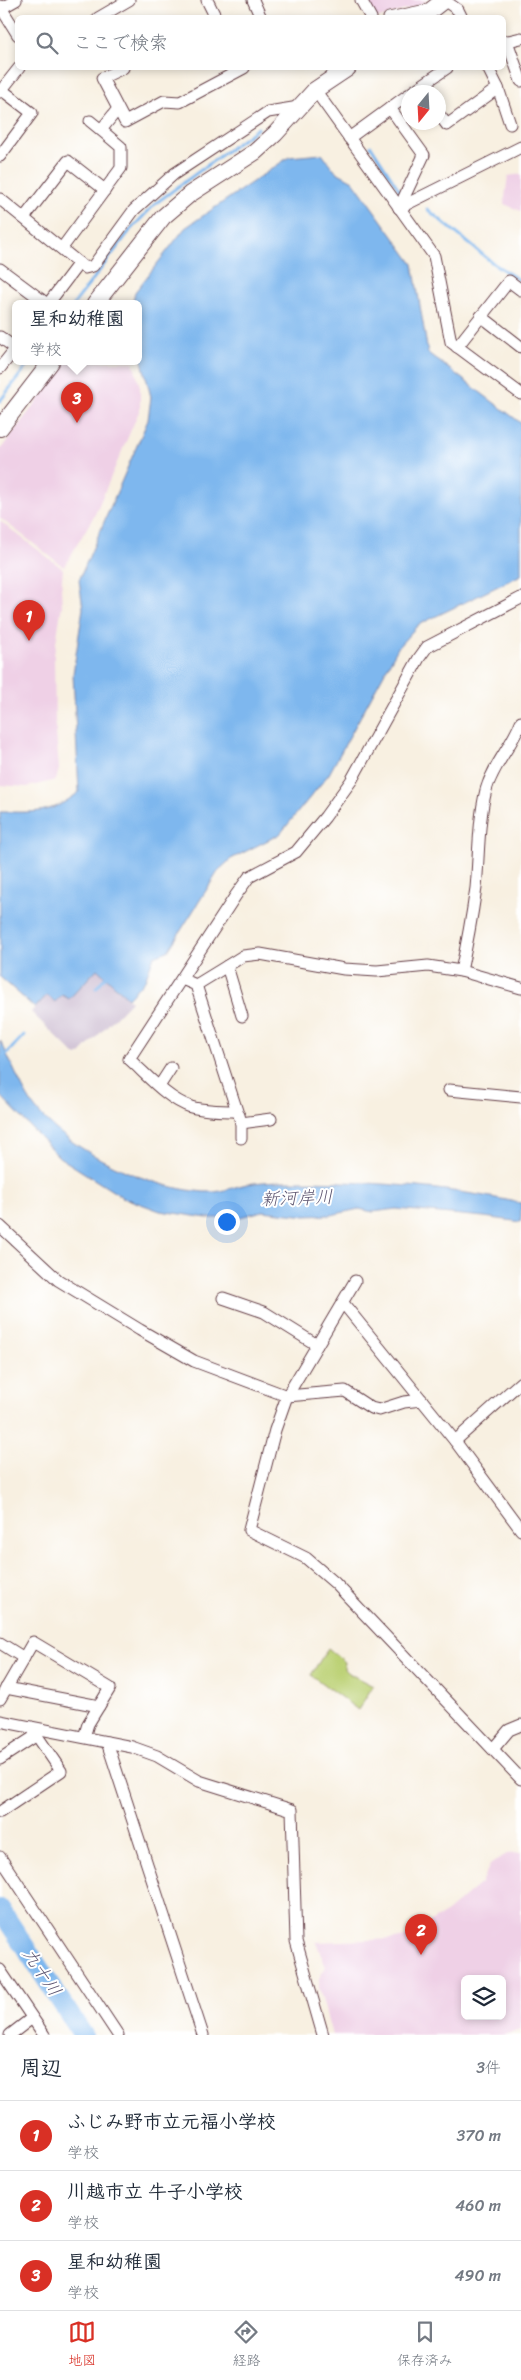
<!DOCTYPE html>
<html lang="ja">
<head>
<meta charset="utf-8">
<style>
  body { margin:0; font-family:Sriracha,"Klee One",sans-serif; background:#f6f6f7; color:#1f2937 }
  .controls { position:absolute; right:15px; bottom:15px; display:grid; overflow:hidden; border-radius:8px; box-shadow:0 2px 8px #0003 }
  .controls button { width:45px; height:45px; display:grid; place-items:center; padding:0; border:0; border-bottom:1px solid #e0e1e3; background:#fff; color:#1f2937; font:25px sans-serif }
  .compass { position:absolute; left:401px; top:85px; width:45px; height:45px; border-radius:50%; background:#fff; box-shadow:0 2px 8px #0003; rotate:198deg }
  .you { position:absolute; left:226px; top:1221px; width:18px; height:18px; margin:-12px; border:4px solid #fff; border-radius:50%; background:#1a73e8; box-shadow:0 0 0 8px #1a73e833 }
  .badge { display:grid; place-items:center; width:32px; height:32px; border-radius:50%; background:#d93025; color:#fff; font-size:16px; font-weight:700 }
  .pin { position:absolute; translate:-50% -41px; filter:drop-shadow(0 1px 2px #0008) }
  .pin::after { content:''; position:absolute; top:26px; width:18px; height:15px; background:inherit; clip-path:polygon(0 0,100% 0,50% 100%) }
  .popup { position:absolute; left:12px; top:300px; width:130px; height:65px; box-sizing:border-box; display:grid; place-content:center; border-radius:8px; background:#fff; filter:drop-shadow(0 1px 4px #0005); font-size:16px; white-space:nowrap; color:#747a83 }
  .popup b { font-size:19px; color:#1f2937 }
  .popup::after { content:''; position:absolute; left:50%; top:100%; margin-left:-10px; border:10px solid transparent; border-top-color:#fff }
  .list { margin:0; padding:0; list-style:none }
  h2 { display:flex; justify-content:space-between; align-items:center; height:65px; margin:0; padding:0 20px; font-size:21px }
  h2 small { font-size:16px; font-weight:400; color:#747a83 }
  .list li { display:grid; grid-template-columns:32px 1fr auto; gap:15px; align-items:center; box-sizing:border-box; height:70px; padding:0 20px; border-top:1px solid #e0e1e3 }
  .list b { display:block; font-size:19px; white-space:nowrap }
  .list p { margin:0; font-size:16px; white-space:nowrap; color:#747a83 }
  .list em { font-size:16px; font-style:normal; color:#747a83 }
  .icon { flex:none; width:28px; height:28px; fill:none; stroke:currentColor; stroke-width:2; stroke-linecap:round; stroke-linejoin:round }
  .map { position:relative; flex:none; width:521px; height:2035px; overflow:hidden }
  .search { position:absolute; background:#fff; box-shadow:0 2px 8px #0003; left:15px; right:15px; top:15px; height:55px; display:flex; align-items:center; gap:12px; box-sizing:border-box; padding:0 18px; border-radius:8px; color:#747a83; font-size:19px }
  .sheet { height:275px; background:#fff }
  nav { display:flex; justify-content:space-around; align-items:center; box-sizing:border-box; height:70px; border-top:1px solid #e0e1e3; background:#fff; font-size:14px; color:#747a83 }
  nav a { display:grid; justify-items:center; gap:2px }
  nav .on { color:#d93025 }
  .map>svg:first-child { display:block }
</style>
</head>
<body>
<div class="map">
<svg width="521" height="2035" viewBox="0 0 521 2035">
  <rect width="100%" height="100%" fill="#fff"/>
  <filter id="ink" filterUnits="userSpaceOnUse"><feTurbulence type="fractalNoise" baseFrequency=".02" numOctaves="2"/><feDisplacementMap in="SourceGraphic" scale="10" xChannelSelector="R" yChannelSelector="G"/><feConvolveMatrix kernelMatrix="1 2 1 2 8 2 1 2 1" color-interpolation-filters="sRGB"/></filter>
  <filter id="wash" filterUnits="userSpaceOnUse"><feTurbulence type="fractalNoise" baseFrequency=".0096" numOctaves="4" result="noise"/><feDisplacementMap in="SourceGraphic" scale="20" xChannelSelector="R" yChannelSelector="G"/><feGaussianBlur stdDeviation="1.12" result="paint"/><feColorMatrix in="noise" values="0 0 0 0 0 0 0 0 0 0 0 0 0 0 0 0 0 1.4 0 .05"/><feComposite in="paint" operator="in"/></filter>
  <g filter="url(#wash)">
    <rect width="100%" height="100%" fill="#f8f0e1"/>
    <g fill="#efd0e6" fill-rule="evenodd">
      <polygon points="364,0 427,0 418,6 379,18 373,17"/>
      <polygon points="521,174 521,211 504,204 508,176"/>
      <polygon points="67,362 133,362 140,387 140,409 95,514 64,567 0,518 0,450"/>
      <polygon points="0,521 63,569 61,590 62,605 54,655 55,721 59,769 56,780 27,787 0,785"/>
      <path d="M521,1853V2029L504,2035H332L319,1988V1978L326,1967L316,1942L396,1939L405,1937L447,1912L481,1883L491,1863L507,1854ZM465,1979H502V2016H465Z"/>
    </g>
    <polygon fill="#cdbed2" points="97,969 131,1001 78,1056 75,1055 31,1012 47,995 62,994 69,999"/>
    <polygon fill="#bcd175" stroke="#837850" points="328,1648 345,1662 344,1669 348,1673 373,1686 358,1710 311,1675"/>
    <g fill="#7eb7ee" stroke="#646b8c">
      <path d="M322,154L335,171L353,181L413,264L428,353L521,423V575L418,625L399,646L329,774L280,834L231,859L219,870L168,951L154,956L145,980L128,998L97,969L69,999L62,995L55,1002L47,995L35,1008L0,977V812C35,812 50,815 79,792L73,674L83,608L79,580L148,420L151,397L138,345V304H132L135,292L185,228L289,157Z"/>
      <path d="M0,1040C11,1061 19,1084 32,1104C64,1150 159,1194 214,1192C226,1191 236,1186 247,1184C259,1182 273,1181 285,1181C365,1181 443,1186 521,1203V1222L484,1217L396,1209L373,1212L359,1209L331,1215L306,1216L263,1211L236,1218H207L160,1211L122,1197L59,1157L0,1095Z"/>
    </g>
    <g fill="none" stroke-linecap="round" stroke-linejoin="round">
      <g stroke="#7eb7ee" stroke-width="3">
        <polyline points="371,146 400,191"/>
        <polyline points="427,209 494,264 521,281"/>
        <polyline points="74,304 132,228 156,203 258,128"/>
        <polyline points="0,401 30,362"/>
        <polyline points="96,988 108,974"/>
        <polyline points="0,1061 24,1035"/>
      </g>
      <polyline stroke="#7eb7ee" stroke-width="20" points="0,1909 83,2035"/>
    </g>
  </g>
  <g filter="url(#ink)">
    <g fill="none" stroke-linecap="round" stroke-linejoin="round">
      <defs>
        <g id="street">
          <polyline points="207,0 216,18"/>
          <polyline points="253,0 261,18"/>
          <polyline points="361,0 371,18"/>
          <polyline points="444,0 458,10 462,18"/>
          <polyline points="0,6 18,35"/>
          <polyline points="0,9 16,0"/>
          <polyline points="98,18 129,0"/>
          <polyline points="389,18 431,9"/>
          <polyline points="507,41 521,81"/>
          <polyline points="504,42 521,38"/>
          <polyline points="123,68 102,78 125,122 164,101 180,102 244,68"/>
          <polyline points="498,88 510,124"/>
          <polyline points="315,90 434,256 451,342 521,394"/>
          <polyline points="0,92 19,68"/>
          <polyline points="412,92 447,68"/>
          <polyline points="390,108 424,155 399,208"/>
          <polyline points="438,113 447,125 498,88 488,68"/>
          <polyline points="90,121 101,130"/>
          <polyline points="349,138 408,95"/>
          <polyline points="0,156 32,113 2,90"/>
          <polyline points="0,199 85,268 93,266 134,210 174,174 268,112 299,107"/>
          <polyline points="399,208 521,147"/>
          <polyline points="24,218 68,161 105,190"/>
          <polyline points="62,248 121,168 121,147 101,130 117,110"/>
          <polyline points="0,269 47,304"/>
          <polyline points="48,304 79,263"/>
          <polyline points="481,316 521,347"/>
          <polyline points="0,337 15,348"/>
          <polyline points="457,347 509,281 521,290"/>
          <polyline points="0,368 16,348"/>
          <polyline points="227,966 243,956 260,954 344,969 377,971 428,966 461,971 521,988"/>
          <path d="M461,971C467,944 472,916 476,888C479,856 478,822 486,790C493,765 512,746 521,722"/>
          <path d="M182,979L196,985L237,1111C222,1111 205,1111 191,1107C167,1099 147,1075 129,1059L236,895L249,877L296,852L325,817L351,781L419,658L427,647L521,598"/>
          <polyline points="196,985 227,966 242,1016"/>
          <polyline points="160,1085 171,1068"/>
          <polyline points="449,1090 521,1097"/>
          <polyline points="239,1115 241,1123 241,1138"/>
          <polyline points="241,1123 271,1119"/>
          <polyline points="0,1226 58,1280 140,1330 194,1361 287,1396 275,1430 249,1530 306,1558 335,1583 521,1779"/>
          <polyline points="223,1298 264,1312 317,1345"/>
          <polyline points="343,1303 455,1441 521,1530"/>
          <polyline points="287,1396 345,1391 371,1408 379,1410 404,1402 422,1400"/>
          <polyline points="287,1396 355,1281"/>
          <polyline points="455,1441 521,1382"/>
          <polyline points="0,1643 24,1658"/>
          <polyline points="6,1688 99,1706"/>
          <polyline points="0,1699 33,1642 110,1688 88,1724 84,1737"/>
          <polyline points="0,1721 132,1747 157,1756 199,1781 292,1810 296,1941 323,2035"/>
          <polyline points="107,1742 203,2035"/>
          <polyline points="493,1749 509,1730 521,1725"/>
          <polyline points="0,1759 37,1735"/>
          <polyline points="0,1812 61,1771 31,1727"/>
          <polyline points="0,1857 118,2035"/>
          <polyline points="0,1970 44,2035"/>
          <polyline points="10,2035 32,2018"/>
        </g>
        <g id="secondary">
          <polyline points="421,18 444,0"/>
          <polyline points="95,304 163,217 190,194 255,152 275,134 315,90 348,68"/>
          <polyline points="0,428 51,362"/>
        </g>
      </defs>
      <use href="#street" stroke="#643e46" stroke-width="13"/>
      <use href="#secondary" stroke="#643e46" stroke-width="18"/>
      <use href="#street" stroke="#fff" stroke-width="11"/>
      <use href="#secondary" stroke="#fff" stroke-width="16"/>
    </g>
  </g>
  <g text-anchor="middle" stroke-width="4" stroke-linejoin="round" paint-order="stroke">
    <g font-size="18" font-style="italic" fill="#5c546f" stroke="#fff">
      <text transform="translate(297 1198) rotate(-2)" y="6">新河岸川</text>
      <text transform="translate(42 1972) rotate(56)" y="6">九十川</text>
    </g>
  </g>
</svg>
<div class="controls">
<button><svg class="icon" aria-label="layers" viewBox="0 0 24 24"><path d="M12 4l9 5-9 5-9-5zM3 14l9 5 9-5"/></svg></button>
</div>
<svg class="compass" viewBox="-18 -18 36 36"><path d="M0-13l5 13h-10z" fill="#e53935"/><path d="M0 13l5-13h-10z" fill="#747a83"/></svg>
<div class="you"></div>
<div class="pin badge" style="left:29px;top:641px">1</div>
<div class="pin badge" style="left:421px;top:1955px">2</div>
<div class="pin badge" style="left:77px;top:423px">3</div>
<div class="popup"><b>星和幼稚園</b>学校</div>
<div class="search"><svg class="icon" aria-label="search" viewBox="0 0 24 24"><circle cx="10" cy="10" r="6"/><path d="M15 15l6 6"/></svg>ここで検索</div>
</div>
<section class="sheet">
<h2>周辺<small>3件</small></h2>
<ul class="list">
<li><span class="badge">1</span><div><b>ふじみ野市立元福小学校</b><p>学校</p></div><em>370 m</em></li>
<li><span class="badge">2</span><div><b>川越市立 牛子小学校</b><p>学校</p></div><em>460 m</em></li>
<li><span class="badge">3</span><div><b>星和幼稚園</b><p>学校</p></div><em>490 m</em></li>
</ul>
</section>
<nav>
<a class="on"><svg class="icon" aria-label="map" viewBox="0 0 24 24"><path d="M3 6l6-2 6 2 6-2v14l-6 2-6-2-6 2zM9 4v14M15 6v14"/></svg>地図</a>
<a><svg class="icon" aria-label="directions" viewBox="0 0 24 24"><path d="M12 3l9 9-9 9-9-9zM9 14v-3h6M13 9l2 2-2 2"/></svg>経路</a>
<a><svg class="icon" aria-label="saved" viewBox="0 0 24 24"><path d="M7 4h10v16l-5-4-5 4z"/></svg>保存済み</a>
</nav>
</body>
</html>
